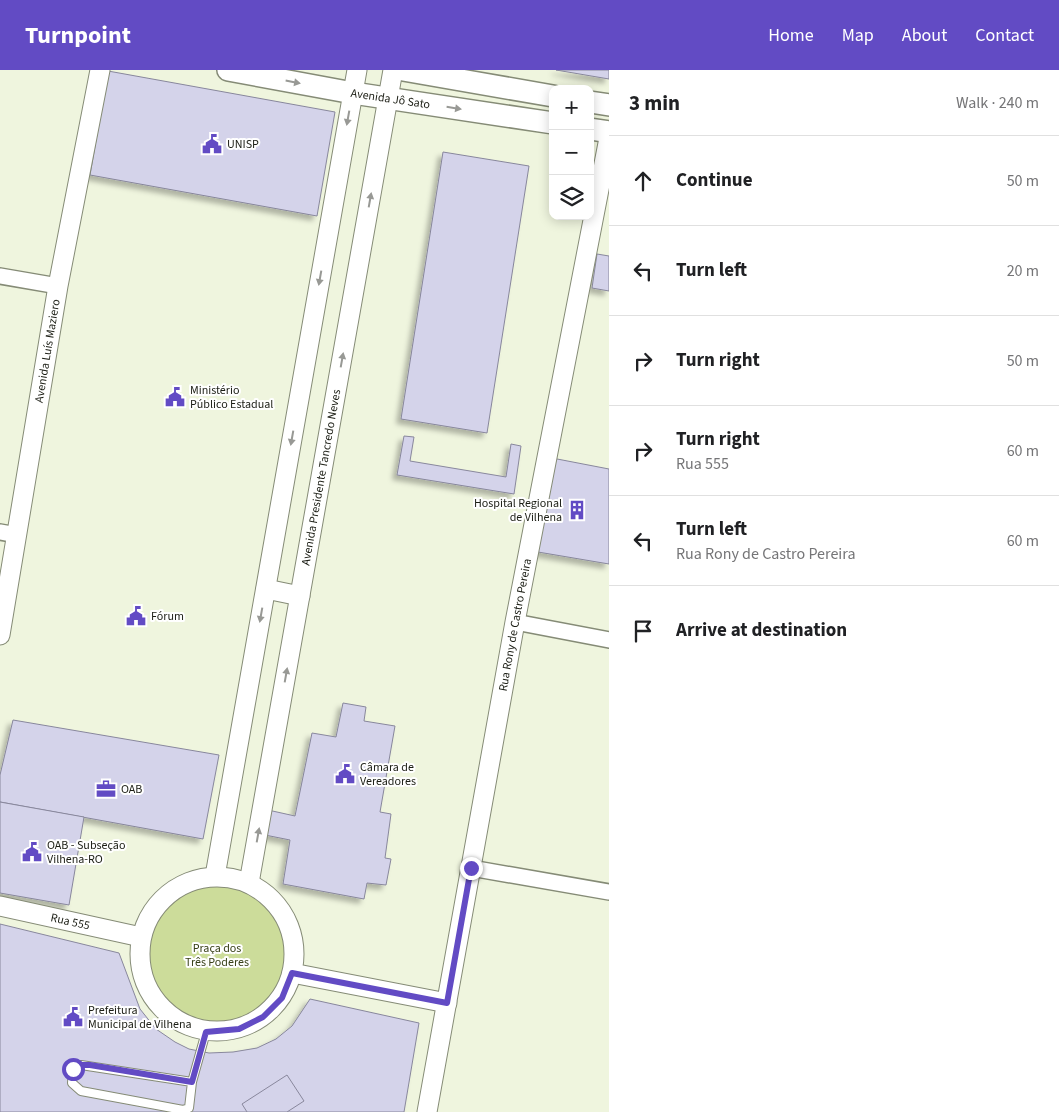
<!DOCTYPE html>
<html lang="en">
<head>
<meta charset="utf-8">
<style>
  body { margin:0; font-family:"Source Sans 3",sans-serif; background:#f2f2f2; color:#202124 }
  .controls { position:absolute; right:15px; top:15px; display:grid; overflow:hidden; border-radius:10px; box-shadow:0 2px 12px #0003 }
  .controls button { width:45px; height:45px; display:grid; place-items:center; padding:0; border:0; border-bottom:1px solid #e0e0e0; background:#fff; color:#202124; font:25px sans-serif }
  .stop { position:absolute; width:15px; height:15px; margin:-11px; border:4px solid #624bc4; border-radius:50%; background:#fff }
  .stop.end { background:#624bc4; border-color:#fff; box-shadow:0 1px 5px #0008 }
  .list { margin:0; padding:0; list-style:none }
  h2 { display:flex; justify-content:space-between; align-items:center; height:65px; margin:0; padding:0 20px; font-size:21px }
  h2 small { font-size:16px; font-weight:400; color:#757577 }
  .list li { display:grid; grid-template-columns:32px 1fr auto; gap:15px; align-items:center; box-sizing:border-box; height:90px; padding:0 20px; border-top:1px solid #e0e0e0 }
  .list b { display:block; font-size:19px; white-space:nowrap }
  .list p { margin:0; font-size:16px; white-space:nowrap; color:#757577 }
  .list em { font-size:16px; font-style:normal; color:#757577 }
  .icon { flex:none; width:28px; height:28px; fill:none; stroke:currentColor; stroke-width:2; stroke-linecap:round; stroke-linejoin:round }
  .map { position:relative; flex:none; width:609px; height:1042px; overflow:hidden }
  header { display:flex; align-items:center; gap:30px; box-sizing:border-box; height:70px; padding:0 25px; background:#624bc4; color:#fff }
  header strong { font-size:24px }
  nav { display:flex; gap:28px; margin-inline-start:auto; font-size:18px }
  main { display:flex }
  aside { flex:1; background:#fff }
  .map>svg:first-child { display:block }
</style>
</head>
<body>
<header>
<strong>Turnpoint</strong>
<nav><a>Home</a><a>Map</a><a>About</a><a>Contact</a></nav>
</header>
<main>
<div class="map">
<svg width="609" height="1042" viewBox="0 0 609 1042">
  <defs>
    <filter id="shadow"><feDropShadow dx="-4.5" dy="4.5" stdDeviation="2.5" flood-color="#0004"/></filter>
  </defs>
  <rect width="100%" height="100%" fill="#eff5de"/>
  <circle fill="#ccdc9a" cx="217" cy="886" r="70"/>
  <g fill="#d4d3ea" stroke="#88879c" filter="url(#shadow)">
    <polygon points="556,0 609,0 609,9"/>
    <polygon points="108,1 335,42 317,146 90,105"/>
    <polygon points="443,82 529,96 487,363 401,349"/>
    <polygon points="597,184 609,186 609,221 592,218"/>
    <polygon points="404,366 414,367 410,391 506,407 511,374 521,376 514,424 397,405"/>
    <polygon points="552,388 609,399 609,494 538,482"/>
    <polygon points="343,633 366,637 364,651 395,656 380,742 391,744 385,788 391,789 386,815 367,813 364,829 283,814 290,770 265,765 268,740 295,746 312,663 336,667"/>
    <polygon points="13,650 219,685 203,769 0,732 0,705"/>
    <polygon points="0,732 84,747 69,835 0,823"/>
    <polygon points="0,854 119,883 140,939 156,959 175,972 189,979 209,983 233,982 257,978 276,969 292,956 310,929 419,953 404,1042 0,1042"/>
    <polygon points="287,1005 304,1031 287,1042 247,1042 242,1034"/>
  </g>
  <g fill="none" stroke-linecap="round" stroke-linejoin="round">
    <defs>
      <polyline id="service" points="192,1012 81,995 73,999 72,1013 81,1021 183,1040 189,1038 192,1012 206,962"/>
      <g id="minor">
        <polyline points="0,206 58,216"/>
        <polyline points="0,462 17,465"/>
        <polyline points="515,552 609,570"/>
        <polyline points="471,798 609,822"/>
      </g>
      <g id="tertiary">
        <polyline points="266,519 300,526"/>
        <path id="s1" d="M0,565L58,216L100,0"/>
        <polyline points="215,806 357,0"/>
        <circle cx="217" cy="884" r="77"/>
        <path id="s2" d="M249,813L393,0"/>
        <path id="s3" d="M0,836L141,867"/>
        <polyline points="292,903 447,933"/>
        <path id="s4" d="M427,1042L515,552L609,68"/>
      </g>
      <g id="secondary">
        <path id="s5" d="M228,0L353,23L553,53"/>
        <polyline points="403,0 553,26"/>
        <polyline points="590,32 609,35"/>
        <polyline points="590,59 609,62"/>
      </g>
    </defs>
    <use href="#service" stroke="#858b76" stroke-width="10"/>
    <use href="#minor" stroke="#858b76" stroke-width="18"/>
    <use href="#tertiary" stroke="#858b76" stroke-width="21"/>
    <use href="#secondary" stroke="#858b76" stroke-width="24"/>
    <use href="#service" stroke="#fff" stroke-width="8"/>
    <use href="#minor" stroke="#fff" stroke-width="15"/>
    <use href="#tertiary" stroke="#fff" stroke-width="19"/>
    <use href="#secondary" stroke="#fff" stroke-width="21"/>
  </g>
  <defs><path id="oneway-solid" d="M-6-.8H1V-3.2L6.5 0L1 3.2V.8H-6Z" transform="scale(1.25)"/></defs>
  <g fill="#989995">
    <use href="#oneway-solid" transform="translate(293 12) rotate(11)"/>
    <use href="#oneway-solid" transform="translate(454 38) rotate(9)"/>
    <use href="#oneway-solid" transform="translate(348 48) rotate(100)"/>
    <use href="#oneway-solid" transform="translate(370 130) rotate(-80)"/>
    <use href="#oneway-solid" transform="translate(320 208) rotate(100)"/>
    <use href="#oneway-solid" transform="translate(342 290) rotate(-80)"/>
    <use href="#oneway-solid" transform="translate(292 368) rotate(100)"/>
    <use href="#oneway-solid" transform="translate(261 545) rotate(100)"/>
    <use href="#oneway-solid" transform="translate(286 605) rotate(-80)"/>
    <use href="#oneway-solid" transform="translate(258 765) rotate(-80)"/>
  </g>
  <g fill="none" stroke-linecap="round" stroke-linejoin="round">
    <polyline stroke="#624bc4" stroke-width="6" points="73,999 81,995 90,995 192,1012 206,962 239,959 263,947 282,928 292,903 447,933 471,798"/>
  </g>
  <defs>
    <symbol id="civic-bare" viewBox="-9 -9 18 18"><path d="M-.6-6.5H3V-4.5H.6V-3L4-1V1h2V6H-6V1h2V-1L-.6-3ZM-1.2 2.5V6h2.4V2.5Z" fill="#624bc4" stroke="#fff" stroke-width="2.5" paint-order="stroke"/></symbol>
    <symbol id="building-bare" viewBox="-9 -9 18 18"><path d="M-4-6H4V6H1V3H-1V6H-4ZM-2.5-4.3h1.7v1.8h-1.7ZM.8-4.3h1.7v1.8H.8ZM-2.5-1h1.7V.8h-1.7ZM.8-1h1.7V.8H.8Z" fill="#624bc4" stroke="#fff" stroke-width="2.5" paint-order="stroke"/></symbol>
    <symbol id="office-bare" viewBox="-9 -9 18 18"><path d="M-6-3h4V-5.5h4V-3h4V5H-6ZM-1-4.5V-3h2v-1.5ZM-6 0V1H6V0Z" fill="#624bc4" stroke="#fff" stroke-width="2.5" paint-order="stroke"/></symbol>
  </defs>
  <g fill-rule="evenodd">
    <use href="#civic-bare" x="198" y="60" width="28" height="28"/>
    <use href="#civic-bare" x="161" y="313" width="28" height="28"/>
    <use href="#building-bare" x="563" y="426" width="28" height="28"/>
    <use href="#civic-bare" x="122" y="532" width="28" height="28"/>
    <use href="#civic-bare" x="331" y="690" width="28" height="28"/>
    <use href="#office-bare" x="92" y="705" width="28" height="28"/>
    <use href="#civic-bare" x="18" y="768" width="28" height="28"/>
    <use href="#civic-bare" x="59" y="933" width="28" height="28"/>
  </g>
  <g text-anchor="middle" stroke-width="4" stroke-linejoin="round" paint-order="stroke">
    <g font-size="12" fill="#1b1d14" stroke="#fff">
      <text dy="4" stroke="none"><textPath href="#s5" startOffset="165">Avenida Jô Sato</textPath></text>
      <text dy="4" stroke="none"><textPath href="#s1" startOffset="288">Avenida Luís Maziero</textPath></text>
      <text dy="4" stroke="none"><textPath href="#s2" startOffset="412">Avenida Presidente Tancredo Neves</textPath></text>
      <text dy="4" stroke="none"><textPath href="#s4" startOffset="495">Rua Rony de Castro Pereira</textPath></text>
      <text dy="4" stroke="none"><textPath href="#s3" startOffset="72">Rua 555</textPath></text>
    </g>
    <g font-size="12" fill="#1b1d14" stroke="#fff" text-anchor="start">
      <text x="227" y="78">UNISP</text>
      <text x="190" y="324">Ministério<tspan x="190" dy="14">Público Estadual</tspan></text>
      <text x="562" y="437" text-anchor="end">Hospital Regional<tspan x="562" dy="14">de Vilhena</tspan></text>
      <text x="151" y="550">Fórum</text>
      <text x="360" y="701">Câmara de<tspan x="360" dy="14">Vereadores</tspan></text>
      <text x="121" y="723">OAB</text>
      <text x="47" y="779">OAB - Subseção<tspan x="47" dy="14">Vilhena-RO</tspan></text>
      <text x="88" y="944">Prefeitura<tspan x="88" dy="14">Municipal de Vilhena</tspan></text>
    </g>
    <g font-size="12" fill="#384018" stroke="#fff">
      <text x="217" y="882">Praça dos<tspan x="217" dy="14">Três Poderes</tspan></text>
    </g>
  </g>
</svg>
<div class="controls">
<button>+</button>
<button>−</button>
<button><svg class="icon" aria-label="layers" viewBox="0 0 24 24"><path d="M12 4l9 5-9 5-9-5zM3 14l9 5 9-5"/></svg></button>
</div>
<div class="stop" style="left:73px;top:999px"></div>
<div class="stop end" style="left:471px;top:798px"></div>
</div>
<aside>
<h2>3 min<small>Walk · 240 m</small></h2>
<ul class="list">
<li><svg class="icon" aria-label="ahead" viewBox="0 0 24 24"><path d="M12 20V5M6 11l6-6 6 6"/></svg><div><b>Continue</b></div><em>50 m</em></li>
<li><svg class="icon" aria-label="left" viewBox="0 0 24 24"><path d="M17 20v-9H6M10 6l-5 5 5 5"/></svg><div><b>Turn left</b></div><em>20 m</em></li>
<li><svg class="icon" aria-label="right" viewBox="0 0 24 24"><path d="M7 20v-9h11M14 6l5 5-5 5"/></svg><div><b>Turn right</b></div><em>50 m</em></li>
<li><svg class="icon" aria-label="right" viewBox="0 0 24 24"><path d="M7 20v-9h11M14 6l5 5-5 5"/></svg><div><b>Turn right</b><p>Rua 555</p></div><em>60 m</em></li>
<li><svg class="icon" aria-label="left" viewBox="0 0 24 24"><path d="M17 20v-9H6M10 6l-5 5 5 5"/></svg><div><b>Turn left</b><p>Rua Rony de Castro Pereira</p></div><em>60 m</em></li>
<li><svg class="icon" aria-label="arrive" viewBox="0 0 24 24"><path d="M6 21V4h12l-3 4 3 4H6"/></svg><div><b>Arrive at destination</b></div></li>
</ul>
</aside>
</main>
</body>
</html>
